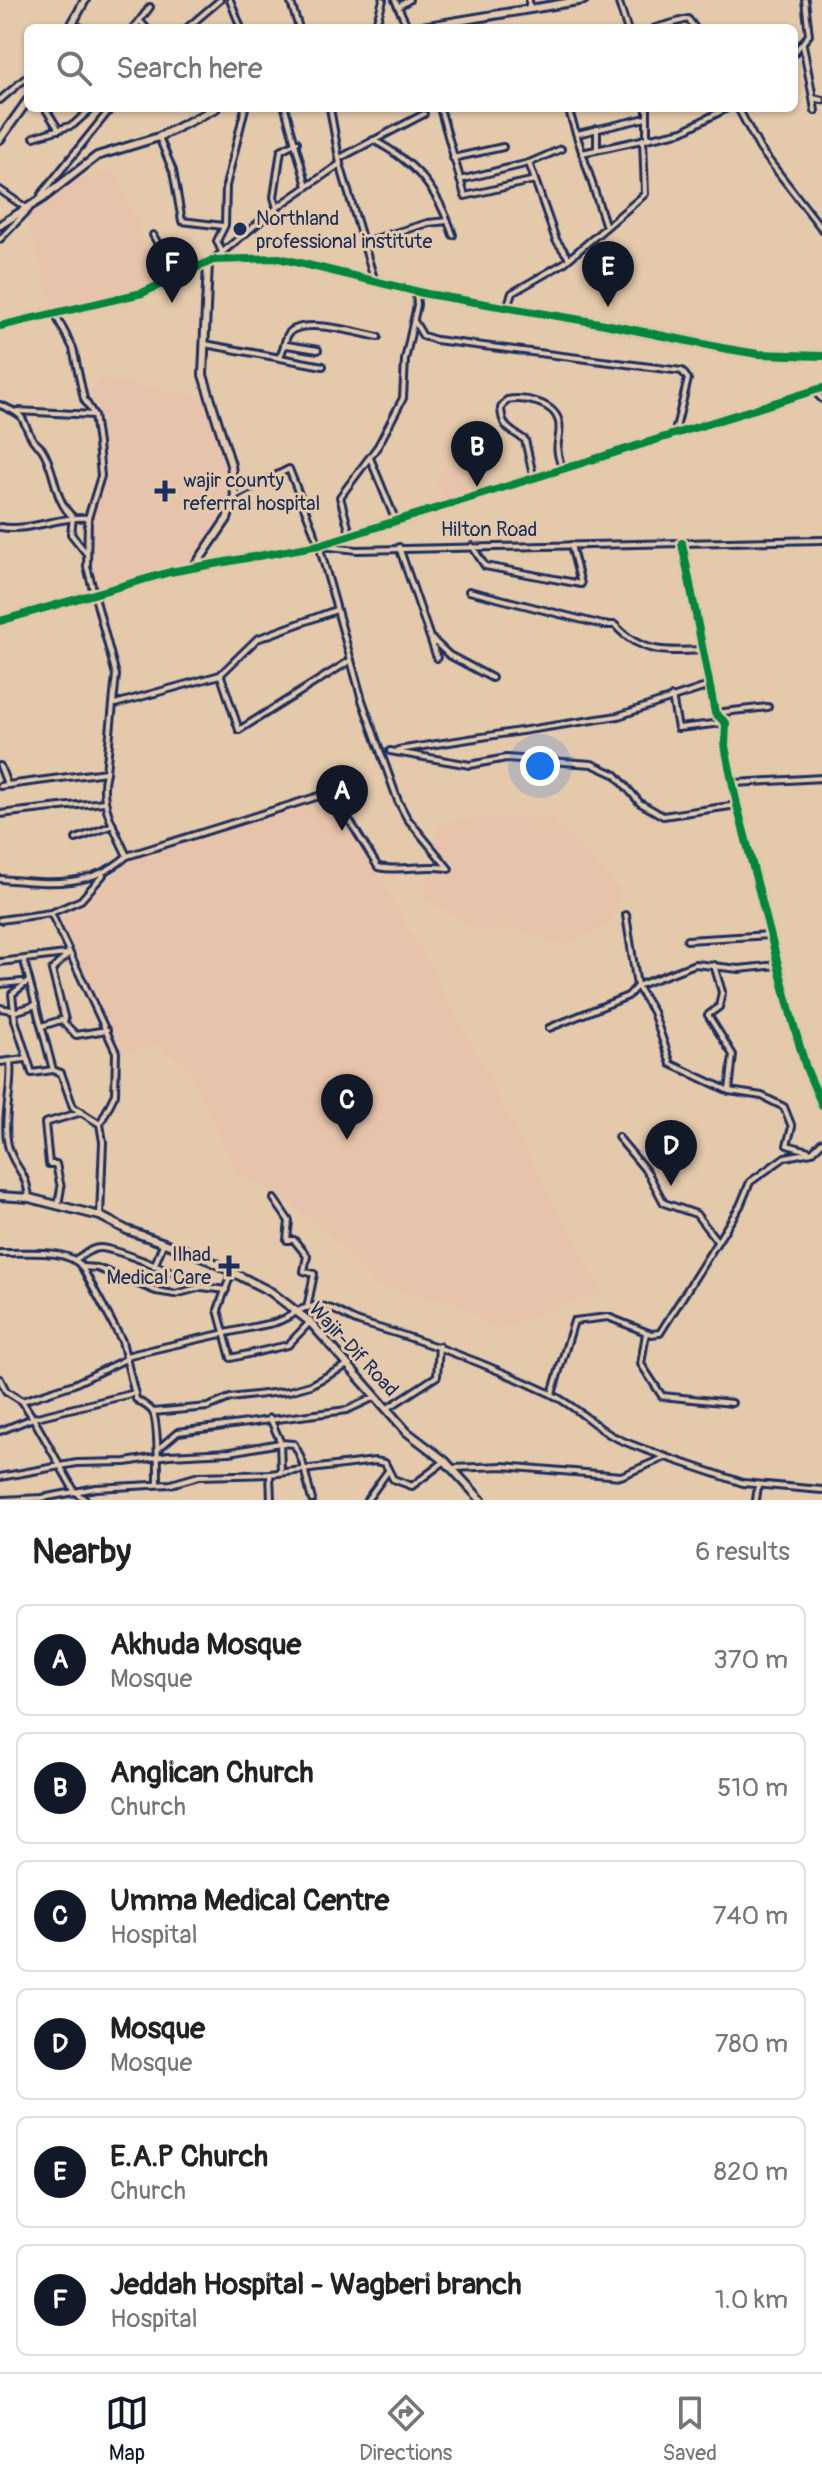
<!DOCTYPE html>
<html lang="en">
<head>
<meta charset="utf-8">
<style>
  body { margin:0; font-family:Pangolin,sans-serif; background:#f6f6f6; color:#222 }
  .you { position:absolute; left:540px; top:766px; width:28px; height:28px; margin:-20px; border:6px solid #fff; border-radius:50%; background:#1a73e8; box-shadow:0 0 0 12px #1a73e833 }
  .badge { display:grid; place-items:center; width:52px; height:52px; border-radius:50%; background:#111827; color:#fff; font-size:26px; font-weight:700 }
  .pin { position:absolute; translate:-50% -66px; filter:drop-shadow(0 2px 4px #0008) }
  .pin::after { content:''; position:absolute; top:42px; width:28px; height:24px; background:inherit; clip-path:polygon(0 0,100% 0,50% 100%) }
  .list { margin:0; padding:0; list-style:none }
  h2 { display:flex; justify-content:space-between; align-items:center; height:104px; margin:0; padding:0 32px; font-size:34px }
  h2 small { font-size:26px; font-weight:400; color:#767676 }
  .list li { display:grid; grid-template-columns:52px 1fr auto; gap:24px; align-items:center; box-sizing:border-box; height:112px; margin:0 16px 16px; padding:0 16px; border:2px solid #e0e0e0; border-radius:12px }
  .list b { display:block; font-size:30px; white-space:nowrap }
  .list p { margin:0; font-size:26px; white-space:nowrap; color:#767676 }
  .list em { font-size:26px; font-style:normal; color:#767676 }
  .icon { flex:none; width:44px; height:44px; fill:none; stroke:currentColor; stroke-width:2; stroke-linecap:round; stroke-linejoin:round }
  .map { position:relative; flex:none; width:822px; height:1500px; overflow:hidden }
  .search { position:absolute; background:#fff; box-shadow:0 2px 6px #0004; left:24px; right:24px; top:24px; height:88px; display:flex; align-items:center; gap:20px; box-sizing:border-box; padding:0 28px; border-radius:12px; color:#767676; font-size:30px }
  .sheet { height:872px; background:#fff }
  nav { display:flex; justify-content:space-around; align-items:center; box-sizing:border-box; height:112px; border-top:2px solid #e0e0e0; background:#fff; font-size:22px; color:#767676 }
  nav a { display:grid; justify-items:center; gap:4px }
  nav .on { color:#111827 }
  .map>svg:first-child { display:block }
</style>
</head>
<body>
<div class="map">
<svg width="822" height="1500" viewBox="0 0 822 1500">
  <rect width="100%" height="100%" fill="#e4c9ab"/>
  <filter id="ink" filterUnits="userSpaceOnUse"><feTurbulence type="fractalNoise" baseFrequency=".0125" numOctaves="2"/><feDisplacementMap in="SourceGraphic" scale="16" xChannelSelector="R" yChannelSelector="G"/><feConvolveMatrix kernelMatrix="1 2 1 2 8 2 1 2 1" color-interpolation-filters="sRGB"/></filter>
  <g filter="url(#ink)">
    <g fill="#e8c3ab">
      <polygon points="116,171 161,285 52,305 27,219 62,187 76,179"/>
      <polygon points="100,379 206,397 229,469 230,504 198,558 99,586 93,583 91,530 103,479 101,438 91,388"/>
      <polygon points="458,466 467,493 443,501 437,481 441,479 439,472"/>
      <polygon points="332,794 425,957 601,1292 496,1330 463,1305 377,1286 330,1234 269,1187 237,1173 187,1066 159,1045 122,1054 56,917 80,912 133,858"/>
      <polygon points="496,818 552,818 620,889 613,923 562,945 515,928 478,931 423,897 441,822"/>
    </g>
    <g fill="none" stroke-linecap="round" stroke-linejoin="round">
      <defs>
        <g id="street">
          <polyline points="230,0 241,28"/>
          <polyline points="290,0 299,28"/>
          <polyline points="395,0 408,28"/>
          <polyline points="618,0 627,28"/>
          <polyline points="399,6 409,0"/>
          <polyline points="529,10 529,0"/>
          <polyline points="140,21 146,28"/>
          <polyline points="72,24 82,28"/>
          <polyline points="134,28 150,7"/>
          <polyline points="187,28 220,0"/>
          <polyline points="375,28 383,0"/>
          <polyline points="655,28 688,19 695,28"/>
          <polyline points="803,45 813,98 822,100"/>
          <polyline points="794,53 809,35 805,0"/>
          <polyline points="813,98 815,111"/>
          <polyline points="0,100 28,76"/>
          <polyline points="45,108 59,130"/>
          <polyline points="285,108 307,186"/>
          <polyline points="330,108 340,164 375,282"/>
          <polyline points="440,108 465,196 535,180"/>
          <polyline points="568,108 605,224"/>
          <polyline points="738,108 760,149 822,229"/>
          <polyline points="597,129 597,149"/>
          <polyline points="577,134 646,118"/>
          <polyline points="34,137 73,125 92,108"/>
          <polyline points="159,137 173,171 182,221 223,226"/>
          <polyline points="647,137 647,108"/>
          <path d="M373,140C416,162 438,190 453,235"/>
          <polyline points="582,153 683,131 727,108"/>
          <polyline points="340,158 424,114"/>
          <polyline points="453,158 503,147"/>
          <polyline points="529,163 556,240 569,258"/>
          <polyline points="460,180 529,163 561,149"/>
          <polyline points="0,190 26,208"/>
          <polyline points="43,198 41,195 111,108"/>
          <polyline points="277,208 274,197 281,150 297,142"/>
          <polyline points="153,235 162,251 180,252"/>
          <polyline points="0,239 29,209"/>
          <polyline points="365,242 428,223 448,221"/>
          <polyline points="179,247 187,271"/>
          <polyline points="222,252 217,241 225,225 226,186 245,108"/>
          <polyline points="214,259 279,206 340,164"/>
          <polyline points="507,307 512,293 564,263 645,194 643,139"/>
          <polyline points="414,321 423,336 436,340 682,371 688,379 675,432"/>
          <polyline points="205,344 323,366"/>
          <polyline points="287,345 318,350"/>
          <path d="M280,356C285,348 284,339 289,333C303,317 360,333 378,337"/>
          <polyline points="813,390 822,399"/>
          <path d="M0,405C30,417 19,418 33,440C35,443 39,445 42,449C56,470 53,500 73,517L71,534L87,554"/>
          <polyline points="17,411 94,415"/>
          <polyline points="370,458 395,519"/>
          <path d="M533,475L525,440C511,430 502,429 501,408L507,400C524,397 554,402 559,422C562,440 552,443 562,467"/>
          <polyline points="235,496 289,469 319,545 362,700 398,801 407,818 449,869"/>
          <path d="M0,527C31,532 58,516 88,518"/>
          <polyline points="350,534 340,497 378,446 403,398 405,360 417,305 416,292"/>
          <polyline points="321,546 357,550 822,540"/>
          <polyline points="472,546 485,566 581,584 571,545"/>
          <polyline points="399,547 437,658"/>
          <path d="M469,591L603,625H615C640,654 668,652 703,650"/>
          <polyline points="432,639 449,655 492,678"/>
          <polyline points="221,676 239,730 351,660"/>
          <polyline points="672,697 678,728 723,723"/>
          <polyline points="115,704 220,675 257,639 336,610"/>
          <polyline points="715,713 768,707"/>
          <polyline points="398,750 618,716 709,686"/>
          <polyline points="390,751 470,765 506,758 592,764 616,775 640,803 663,816 737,805"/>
          <polyline points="0,766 7,784"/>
          <polyline points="735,783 822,778"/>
          <polyline points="0,786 106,772 116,675 87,567 88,518 101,476 98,444 94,415 84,399 73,348 55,314"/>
          <polyline points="0,814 104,802"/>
          <polyline points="76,839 113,825"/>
          <path d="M127,856L332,792L378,867C401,872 422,864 447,868"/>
          <path d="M0,879C47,883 90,889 127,856C114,828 98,802 106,772"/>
          <polyline points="51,913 81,900 103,875"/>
          <polyline points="626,915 637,986 653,1012 671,1064 729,1091 762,1096 784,1107 792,1127 787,1145 809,1151"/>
          <polyline points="0,920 51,913 116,1052 115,1094 100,1124 103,1142 100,1216"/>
          <polyline points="687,940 771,935"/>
          <polyline points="24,961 53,1070 61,1073 73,1107 100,1124"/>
          <polyline points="0,962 66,954"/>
          <polyline points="714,965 722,992 719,1007 708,1015 733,1055 729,1091"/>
          <polyline points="29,981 12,994 15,1020 32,1073 53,1070"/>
          <polyline points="0,984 22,982"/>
          <polyline points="0,1008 17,1011 36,1005"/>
          <polyline points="65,1020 52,970 69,953"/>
          <polyline points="42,1026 61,1020 76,1035 107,1030"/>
          <polyline points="549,1028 628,996 637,986 695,964 739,969 778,965"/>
          <path d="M10,1061C13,1088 2,1119 8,1145C13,1168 26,1169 29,1198"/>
          <polyline points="0,1062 25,1059"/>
          <polyline points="618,1137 648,1173 664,1203 696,1214 717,1241"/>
          <polyline points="274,1199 289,1221 287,1240 294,1240 307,1256 304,1271 314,1274 307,1308"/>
          <polyline points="58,1205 61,1188 56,1164 49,1164 45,1123 82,1112"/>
          <path d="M0,1253C23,1254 67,1247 82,1267L122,1341L136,1399C141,1403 148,1406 152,1411C158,1418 158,1472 158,1483"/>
          <path d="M76,1259C83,1255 91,1248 99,1248C113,1247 189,1278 202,1287"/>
          <polyline points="82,1267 97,1268 156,1291 175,1294 202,1287 226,1290"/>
          <polyline points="154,1267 163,1244"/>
          <polyline points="232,1271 218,1310 231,1358 288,1345 310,1322"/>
          <polyline points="646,1333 641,1364 662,1396 732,1403"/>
          <path d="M126,1356C176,1344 224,1333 273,1323C290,1319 299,1306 317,1306C334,1306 347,1319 362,1323C426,1341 489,1365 549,1393C571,1403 589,1421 609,1434C626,1444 647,1450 666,1457"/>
          <polyline points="0,1379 6,1391 22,1401 33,1418 135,1393"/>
          <polyline points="552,1394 574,1321 608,1317 651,1334 660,1333 740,1206 750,1182 785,1157 812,1152 822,1142"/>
          <polyline points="22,1401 74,1384 126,1359"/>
          <polyline points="388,1408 437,1376 439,1346"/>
          <polyline points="153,1412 208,1407 230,1398 289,1391 310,1385 346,1366"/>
          <polyline points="270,1418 280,1441 281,1471"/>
          <polyline points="0,1431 33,1418 75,1492 86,1500"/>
          <polyline points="158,1449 178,1432 347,1410 375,1397"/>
          <polyline points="453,1468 503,1466 621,1476 666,1457 743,1483 822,1490"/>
          <polyline points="270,1474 271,1500"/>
          <path d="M0,1477L77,1463L126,1462L169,1455L230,1452L280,1443L294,1444C305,1462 306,1480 312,1500"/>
          <polyline points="2,1500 42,1498 96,1488 171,1484 199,1476 270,1474 375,1461 385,1463 393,1479 412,1486 445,1461"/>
          <polyline points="367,1500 388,1471"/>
          <polyline points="756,1500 758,1486"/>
        </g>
        <g id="secondary">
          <polyline points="70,28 85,0"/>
          <polyline points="416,28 584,0"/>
          <polyline points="0,139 28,100"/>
          <polyline points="0,225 43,198 97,156 159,137 216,108"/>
          <polyline points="0,326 142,293 213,260 279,258 427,294 605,324 722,348 758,354 822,356"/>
          <polyline points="682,543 715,713 726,723 725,746 737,805 792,1019 806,1068 822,1105"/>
          <polyline points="195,566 227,519 235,496 231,465 203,375 208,263"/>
          <polyline points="0,621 170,572 319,545 822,388"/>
          <polyline points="0,1196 29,1198 100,1216 127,1230 201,1256 271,1292 310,1322 407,1432 445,1461 481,1500"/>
        </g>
      </defs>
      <use href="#street" stroke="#1b2f5e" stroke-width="10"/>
      <use href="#secondary" stroke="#1b2f5e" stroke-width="12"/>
      <use href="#street" stroke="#e4c9ab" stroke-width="4"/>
      <use href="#secondary" stroke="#e4c9ab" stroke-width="6"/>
      <defs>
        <g id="cycleway">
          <polyline points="0,326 142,293 213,260 279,258 427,294 605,324 722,348 758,354 822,356"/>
          <polyline points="682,543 715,713 726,723 725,746 737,805 792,1019 806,1068 822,1105"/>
          <polyline points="0,621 170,572 319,545 822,388"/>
        </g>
      </defs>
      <use href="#cycleway" stroke="#e4c9ab" stroke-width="13"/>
      <use href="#cycleway" stroke="#00873e" stroke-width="8"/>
    </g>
  </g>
  <g fill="#1b2f5e" stroke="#e4c9ab" stroke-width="3">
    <circle cx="240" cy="229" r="8"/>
    <path d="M161 479h8v8h8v8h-8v8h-8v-8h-8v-8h8z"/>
    <path d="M225 1254h8v8h8v8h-8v8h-8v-8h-8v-8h8z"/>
  </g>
  <g text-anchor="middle" stroke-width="6" stroke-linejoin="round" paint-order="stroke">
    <g font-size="20" fill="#1b2f5e" stroke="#e4c9ab" text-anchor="start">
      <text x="256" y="225">Northland<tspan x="256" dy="23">professional institute</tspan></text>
      <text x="183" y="487">wajir county<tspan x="183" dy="23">referrral hospital</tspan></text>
      <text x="211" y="1261" text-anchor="end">Ilhad<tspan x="211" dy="23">Medical Care</tspan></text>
    </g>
    <g font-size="20" fill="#1b2f5e" stroke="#e4c9ab">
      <text x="489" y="536">Hilton Road</text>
      <text transform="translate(354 1349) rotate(47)" y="7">Wajir-Dif Road</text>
    </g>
  </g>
</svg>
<div class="you"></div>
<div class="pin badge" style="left:342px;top:831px">A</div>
<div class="pin badge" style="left:477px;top:487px">B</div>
<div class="pin badge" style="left:347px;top:1140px">C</div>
<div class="pin badge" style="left:671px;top:1186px">D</div>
<div class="pin badge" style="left:608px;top:307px">E</div>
<div class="pin badge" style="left:172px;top:303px">F</div>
<div class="search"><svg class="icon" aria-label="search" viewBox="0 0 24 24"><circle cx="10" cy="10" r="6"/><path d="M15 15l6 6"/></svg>Search here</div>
</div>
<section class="sheet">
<h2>Nearby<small>6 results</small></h2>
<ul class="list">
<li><span class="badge">A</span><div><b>Akhuda Mosque</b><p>Mosque</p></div><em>370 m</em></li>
<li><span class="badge">B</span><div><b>Anglican Church</b><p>Church</p></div><em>510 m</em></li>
<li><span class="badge">C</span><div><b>Umma Medical Centre</b><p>Hospital</p></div><em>740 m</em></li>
<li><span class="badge">D</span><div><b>Mosque</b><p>Mosque</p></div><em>780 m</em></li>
<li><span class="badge">E</span><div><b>E.A.P Church</b><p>Church</p></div><em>820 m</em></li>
<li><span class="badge">F</span><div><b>Jeddah Hospital - Wagberi branch</b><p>Hospital</p></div><em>1.0 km</em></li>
</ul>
</section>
<nav>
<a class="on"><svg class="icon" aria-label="map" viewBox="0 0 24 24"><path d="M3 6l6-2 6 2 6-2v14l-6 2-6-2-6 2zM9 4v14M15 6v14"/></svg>Map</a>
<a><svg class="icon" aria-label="directions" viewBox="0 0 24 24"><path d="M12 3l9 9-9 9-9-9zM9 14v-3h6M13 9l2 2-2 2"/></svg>Directions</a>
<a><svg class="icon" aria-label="saved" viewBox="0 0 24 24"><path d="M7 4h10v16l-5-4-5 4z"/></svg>Saved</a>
</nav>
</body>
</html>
